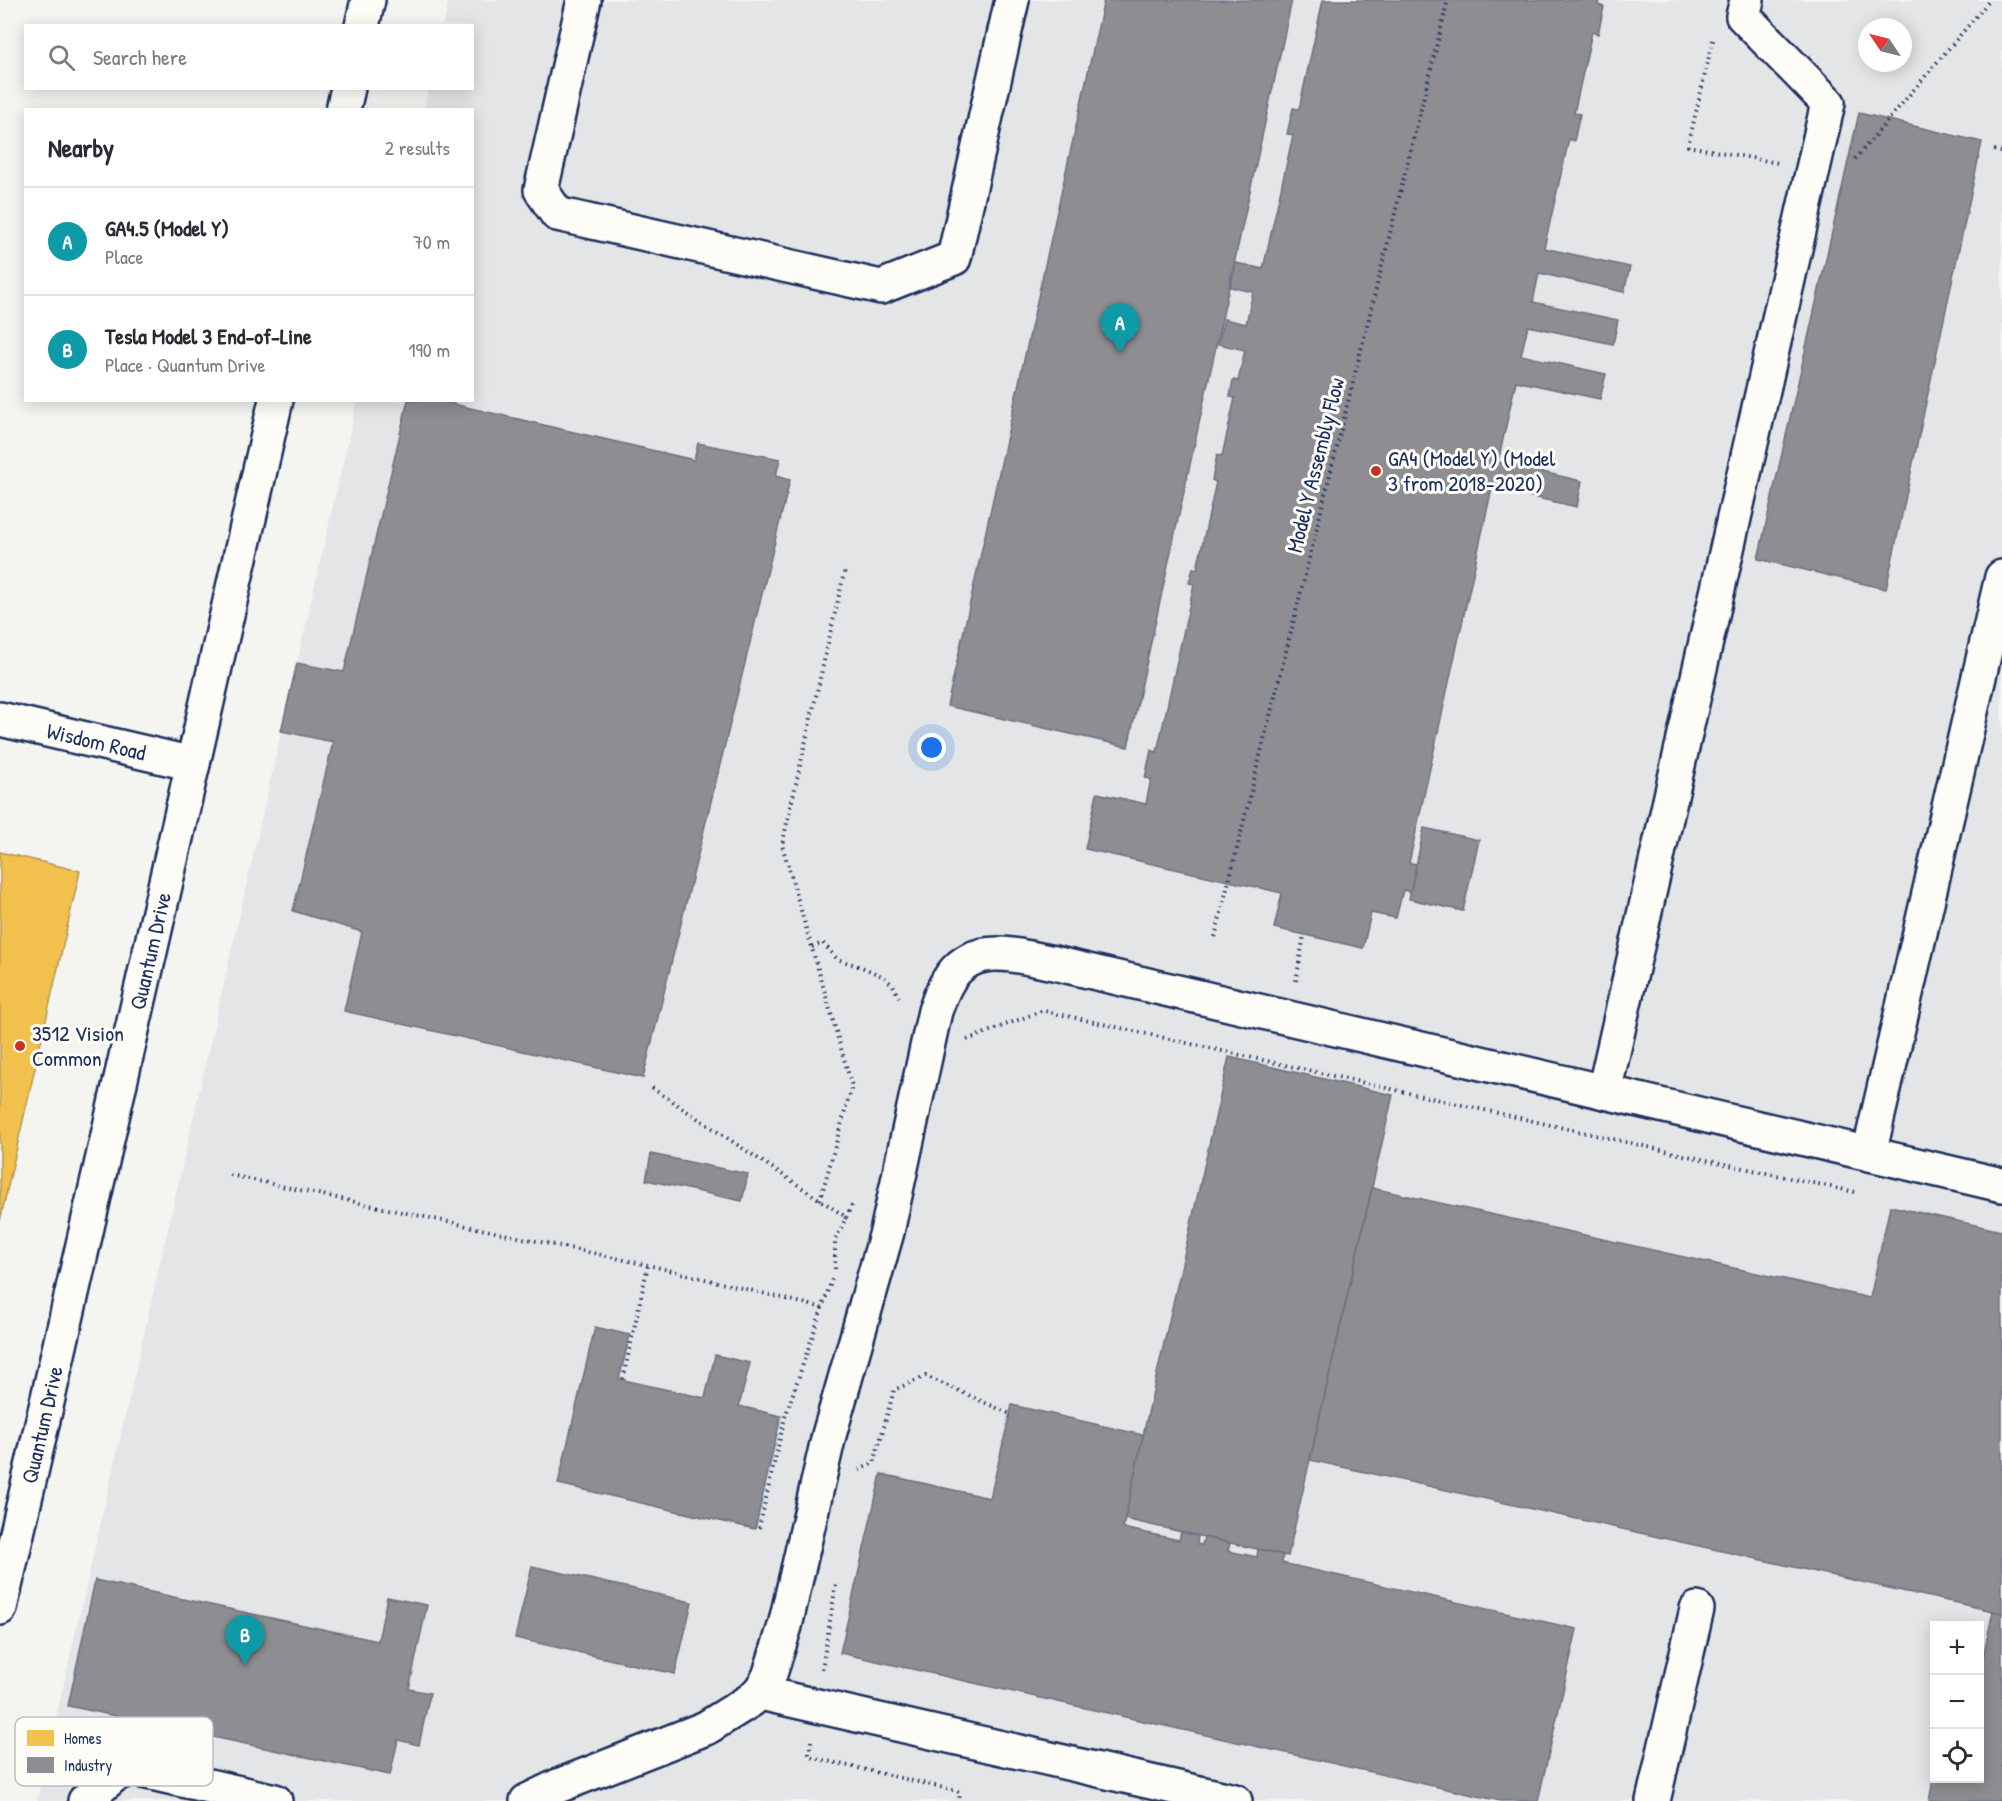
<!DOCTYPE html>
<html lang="en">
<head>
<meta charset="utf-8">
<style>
  body { margin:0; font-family:"Patrick Hand",sans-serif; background:#f2f2f3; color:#2b2b33 }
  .controls { position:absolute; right:18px; bottom:18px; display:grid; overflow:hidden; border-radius:0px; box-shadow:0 3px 15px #0003 }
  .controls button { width:54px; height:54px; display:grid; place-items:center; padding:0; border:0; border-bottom:2px solid #e1e1e2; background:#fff; color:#2b2b33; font:30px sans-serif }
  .compass { position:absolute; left:1858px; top:18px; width:54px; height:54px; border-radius:50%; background:#fff; box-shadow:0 3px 15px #0003; rotate:305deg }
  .you { position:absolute; left:932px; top:748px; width:21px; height:21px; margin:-15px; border:4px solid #fff; border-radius:50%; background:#1a73e8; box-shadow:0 0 0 9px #1a73e833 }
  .badge { display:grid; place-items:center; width:39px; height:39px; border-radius:50%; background:#0b8043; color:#fff; font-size:20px; font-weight:700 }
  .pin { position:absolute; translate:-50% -50px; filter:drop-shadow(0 2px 3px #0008) }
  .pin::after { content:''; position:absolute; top:32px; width:21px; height:18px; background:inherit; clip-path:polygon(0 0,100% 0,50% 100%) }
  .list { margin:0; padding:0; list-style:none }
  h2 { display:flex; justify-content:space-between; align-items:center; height:78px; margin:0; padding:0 24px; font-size:26px }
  h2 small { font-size:20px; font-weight:400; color:#7c7c81 }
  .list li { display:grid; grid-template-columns:39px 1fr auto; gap:18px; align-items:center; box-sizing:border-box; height:108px; padding:0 24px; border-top:2px solid #e1e1e2 }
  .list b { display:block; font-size:22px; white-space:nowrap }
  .list p { margin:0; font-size:20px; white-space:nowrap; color:#7c7c81 }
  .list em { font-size:20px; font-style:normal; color:#7c7c81 }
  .icon { flex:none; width:33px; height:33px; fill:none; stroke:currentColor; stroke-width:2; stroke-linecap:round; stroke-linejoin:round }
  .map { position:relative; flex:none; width:2002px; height:1801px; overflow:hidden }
  .search { position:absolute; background:#fff; box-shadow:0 3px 15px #0003; left:24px; top:24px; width:450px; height:66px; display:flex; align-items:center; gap:15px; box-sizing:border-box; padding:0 21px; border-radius:0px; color:#7c7c81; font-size:22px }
  .panel { position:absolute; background:#fff; box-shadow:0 3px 15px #0003; left:24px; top:108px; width:450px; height:294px; border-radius:0px }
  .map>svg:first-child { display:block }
</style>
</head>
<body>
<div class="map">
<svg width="2002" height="1801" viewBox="0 0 2002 1801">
  <rect width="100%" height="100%" fill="#f4f4f1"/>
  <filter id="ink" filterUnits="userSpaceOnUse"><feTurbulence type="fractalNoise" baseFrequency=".0167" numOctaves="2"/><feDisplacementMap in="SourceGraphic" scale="12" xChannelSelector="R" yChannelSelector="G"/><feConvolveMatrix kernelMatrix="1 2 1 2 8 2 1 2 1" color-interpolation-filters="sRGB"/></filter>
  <g filter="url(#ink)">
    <path fill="#e4e5e6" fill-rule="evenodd" d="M449,0H2002V1801H37L357,401L472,400V110L424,109L428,89L472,88V26L443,25ZM1867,27H1903V63H1867ZM1934,1626H1980V1778H1934Z"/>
    <polygon fill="#f2c14e" stroke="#b29553" stroke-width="1.5" points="0,852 80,871 0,1221"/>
    <g fill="#8d8d92" stroke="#6b7182" stroke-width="1.5">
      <polygon points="1104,0 1292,0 1128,747 947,706"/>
      <polygon points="1323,0 1599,0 1598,5 1604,7 1598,34 1592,32 1574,113 1580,114 1574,141 1569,139 1544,248 1630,267 1624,292 1539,273 1533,302 1618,320 1613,344 1528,326 1521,355 1606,374 1600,399 1516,381 1498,462 1582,481 1577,507 1492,488 1409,863 1417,864 1411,892 1403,890 1396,918 1371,913 1363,948 1274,928 1282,893 1085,849 1097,793 1146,804 1151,779 1145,778 1151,750 1157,752 1194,584 1189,583 1193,568 1197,569 1216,482 1212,480 1217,455 1222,456 1235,398 1230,397 1233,380 1238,381 1245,350 1218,344 1224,319 1246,324 1253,292 1230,287 1236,263 1263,269 1293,135 1287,134 1293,108 1299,109"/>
      <polygon points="1859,113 1982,142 1886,589 1758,559"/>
      <polygon points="408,400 436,400 694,460 698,443 780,459 776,476 790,480 643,1078 344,1011 362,932 293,911 333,742 281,731 297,663 344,672"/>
      <polygon points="1424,828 1479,840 1463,911 1409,899"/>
      <polygon points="1229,1057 1393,1095 1288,1556 1124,1519"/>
      <polygon points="651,1154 748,1174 742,1201 646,1180"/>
      <polygon points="1372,1188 1870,1298 1890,1206 2002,1231 2002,1613 1310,1460"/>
      <polygon points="595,1327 630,1335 619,1379 705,1398 715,1355 750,1363 739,1406 781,1416 755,1529 558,1484"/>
      <polygon points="1012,1405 1143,1435 1123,1528 1179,1540 1181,1532 1198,1536 1197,1544 1202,1545 1204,1537 1230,1543 1228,1551 1257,1557 1258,1549 1283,1555 1282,1563 1577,1629 1538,1801 1500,1801 840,1653 881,1474 990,1498"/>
      <polygon points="532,1566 692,1602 675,1674 515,1638"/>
      <polygon points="95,1580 378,1641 387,1597 427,1605 409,1689 430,1693 419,1745 398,1740 390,1775 68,1706"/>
      <polygon points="1993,1611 2002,1613 2002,1801 1929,1801 1934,1775 1934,1778 1980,1778 1980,1672"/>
    </g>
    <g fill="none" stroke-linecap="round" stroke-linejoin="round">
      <defs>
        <g id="minor">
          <polyline points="584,0 541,190 557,214 881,287 954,258 1012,0"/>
          <polyline points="362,26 368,0"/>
          <polyline points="343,110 348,88"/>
          <path id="s1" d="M0,719L193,764"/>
          <polyline points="1604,1092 1828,103 1743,16 1747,0"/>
          <polyline points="1869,1154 2002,577"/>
          <path id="s2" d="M0,1608L276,400"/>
          <polyline points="761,1690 769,1695 1235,1801"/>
          <polyline points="85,1801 113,1776 129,1768 275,1801"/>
          <path d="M527,1801L558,1786L706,1728L751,1700L761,1690L769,1677L785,1626L829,1435L887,1232L935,1011C939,1001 942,990 948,981C972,940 1017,956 1054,963L2002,1185"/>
          <polyline points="1653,1801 1697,1609"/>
        </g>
      </defs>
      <use href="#minor" stroke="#1b2f5e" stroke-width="38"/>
      <g stroke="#1b2f5e" stroke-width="4" stroke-dasharray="1.5 4.5" stroke-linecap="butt">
        <polyline points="1713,40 1688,146 1778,163"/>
        <polyline points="1994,150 2002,152"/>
        <polyline points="1855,159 1990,0"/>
        <polyline points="1215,937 1448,0"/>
        <polyline points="812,947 823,943 837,959 864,968 884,977 893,985 899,997"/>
        <polyline points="1296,981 1304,935"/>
        <polyline points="967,1040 1041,1011 1045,1011 1706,1160 1855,1192"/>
        <polyline points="652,1088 846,1217 845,1219"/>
        <polyline points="230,1175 648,1265 823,1308"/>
        <polyline points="820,1200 852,1086 782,845 845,569"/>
        <polyline points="835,1269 835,1241 852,1205"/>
        <polyline points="623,1379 648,1265"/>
        <polyline points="859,1470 874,1463 894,1390 926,1376 1010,1414"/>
        <polyline points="759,1528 785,1417 832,1279"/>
        <polyline points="822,1669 836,1584"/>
        <polyline points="811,1741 809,1754 810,1757 957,1791 960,1793 959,1801"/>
      </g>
      <use href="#minor" stroke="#fdfcf7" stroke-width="33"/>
    </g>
  </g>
  <g fill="#c8321e" stroke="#fdfcf7" stroke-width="2">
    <circle cx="1376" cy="471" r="6"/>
    <circle cx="20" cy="1046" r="6"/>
  </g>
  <g text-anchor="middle" stroke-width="6" stroke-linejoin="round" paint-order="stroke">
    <g font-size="22" fill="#1b2f5e" stroke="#fdfcf7" text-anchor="start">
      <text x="1388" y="466">GA4 (Model Y) (Model<tspan x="1388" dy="25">3 from 2018-2020)</tspan></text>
      <text x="32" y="1041">3512 Vision<tspan x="32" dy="25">Common</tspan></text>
    </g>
    <g font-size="22" fill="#1b2f5e" stroke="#fdfcf7">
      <text transform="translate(1315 465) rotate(-76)" y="8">Model Y Assembly Flow</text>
      <text dy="8" stroke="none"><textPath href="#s1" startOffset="99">Wisdom Road</textPath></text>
      <text dy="8" stroke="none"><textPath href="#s2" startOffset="674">Quantum Drive</textPath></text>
      <text dy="8" stroke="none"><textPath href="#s2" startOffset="188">Quantum Drive</textPath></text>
    </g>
  </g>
  <rect x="15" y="1717" width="198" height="69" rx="9" fill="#fdfcf7" stroke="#b9bec9" stroke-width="1.5"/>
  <rect x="27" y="1730" width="27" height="16" fill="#f2c14e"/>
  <rect x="27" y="1757" width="27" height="16" fill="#8d8d92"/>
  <g font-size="16" fill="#1b2f5e">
    <text x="64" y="1744">Homes</text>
    <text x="64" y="1771">Industry</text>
  </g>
</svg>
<div class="controls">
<button>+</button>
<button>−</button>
<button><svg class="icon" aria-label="locate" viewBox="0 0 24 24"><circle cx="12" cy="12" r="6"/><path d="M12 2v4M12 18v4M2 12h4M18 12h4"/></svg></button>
</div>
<svg class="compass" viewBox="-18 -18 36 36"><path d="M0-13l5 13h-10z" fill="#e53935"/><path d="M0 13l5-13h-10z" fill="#7c7c81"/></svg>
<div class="you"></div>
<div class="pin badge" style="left:1120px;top:353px;background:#0f9aa8">A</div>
<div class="pin badge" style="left:245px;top:1665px;background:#0f9aa8">B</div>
<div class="search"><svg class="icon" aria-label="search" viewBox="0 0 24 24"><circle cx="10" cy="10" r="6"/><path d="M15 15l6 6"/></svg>Search here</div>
<section class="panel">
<h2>Nearby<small>2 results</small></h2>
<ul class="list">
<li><span class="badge" style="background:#0f9aa8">A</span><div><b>GA4.5 (Model Y)</b><p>Place</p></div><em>70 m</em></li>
<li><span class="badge" style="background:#0f9aa8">B</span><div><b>Tesla Model 3 End-of-Line</b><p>Place · Quantum Drive</p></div><em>190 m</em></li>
</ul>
</section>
</div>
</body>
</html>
